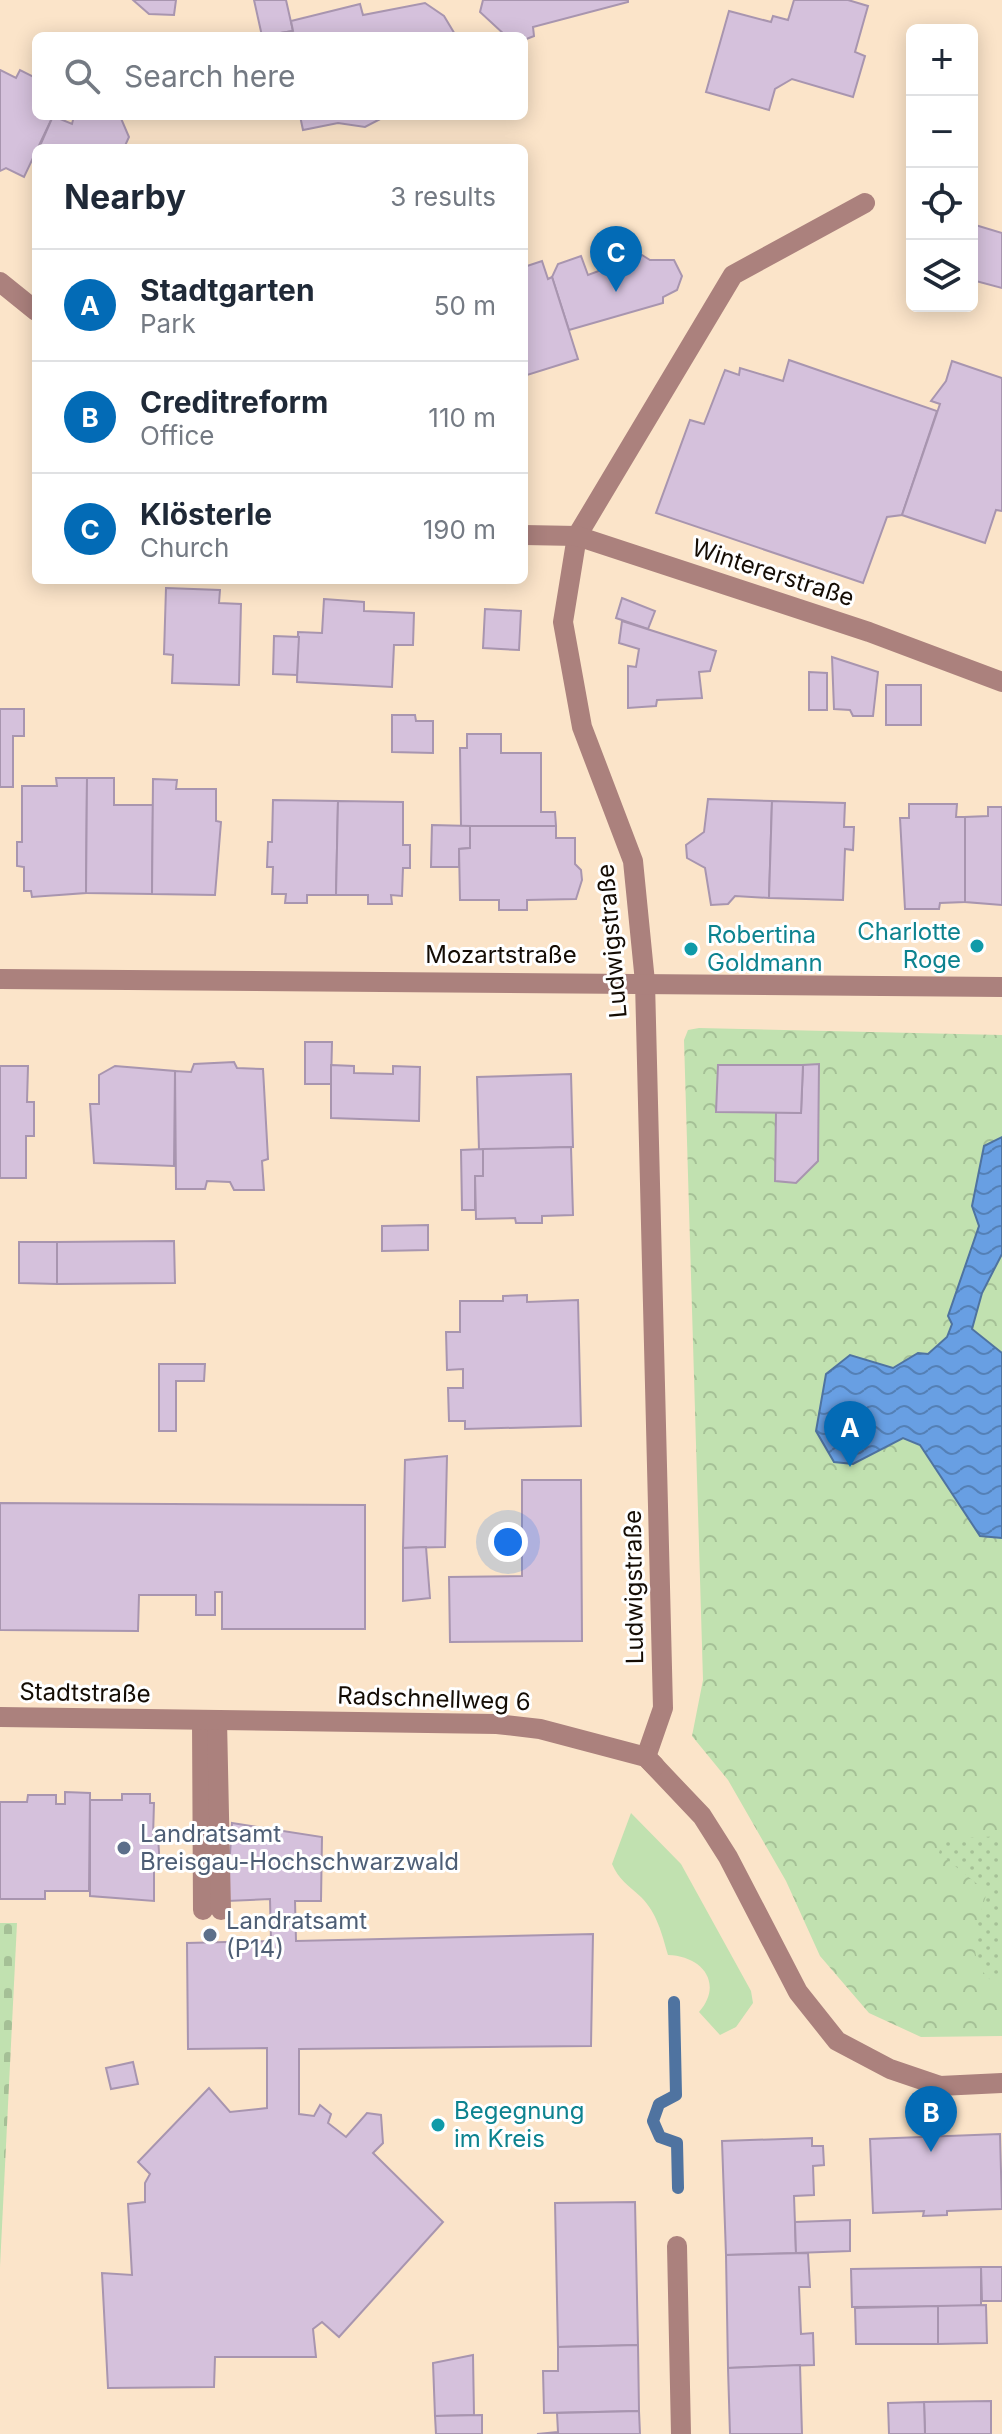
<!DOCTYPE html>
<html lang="en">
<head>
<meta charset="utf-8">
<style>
  body { margin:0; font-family:Inter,sans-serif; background:#f6f6f7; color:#1f2937 }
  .controls { position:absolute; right:24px; top:24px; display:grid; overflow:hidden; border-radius:12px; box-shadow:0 4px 20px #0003 }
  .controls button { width:72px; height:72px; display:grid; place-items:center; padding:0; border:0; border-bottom:2px solid #e0e1e3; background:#fff; color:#1f2937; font:40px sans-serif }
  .you { position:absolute; left:508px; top:1542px; width:28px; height:28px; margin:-20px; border:6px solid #fff; border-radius:50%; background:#1a73e8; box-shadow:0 0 0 12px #1a73e833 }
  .badge { display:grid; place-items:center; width:52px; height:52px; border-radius:50%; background:#036bb6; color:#fff; font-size:26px; font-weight:700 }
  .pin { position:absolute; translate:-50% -66px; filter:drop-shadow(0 2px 4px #0008) }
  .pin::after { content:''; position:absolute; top:42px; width:28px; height:24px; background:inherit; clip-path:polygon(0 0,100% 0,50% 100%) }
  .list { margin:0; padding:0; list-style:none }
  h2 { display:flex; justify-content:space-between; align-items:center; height:104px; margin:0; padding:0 32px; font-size:34px }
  h2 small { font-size:26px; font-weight:400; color:#747a83 }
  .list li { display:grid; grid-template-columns:52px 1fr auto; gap:24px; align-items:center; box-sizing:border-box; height:112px; padding:0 32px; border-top:2px solid #e0e1e3 }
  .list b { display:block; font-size:30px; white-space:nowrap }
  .list p { margin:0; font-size:26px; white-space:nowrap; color:#747a83 }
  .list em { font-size:26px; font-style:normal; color:#747a83 }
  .icon { flex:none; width:44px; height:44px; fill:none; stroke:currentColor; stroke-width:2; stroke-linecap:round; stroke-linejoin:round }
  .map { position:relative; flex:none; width:1002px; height:2434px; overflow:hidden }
  .search { position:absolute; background:#fff; box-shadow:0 4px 20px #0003; left:32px; top:32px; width:496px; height:88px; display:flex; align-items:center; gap:20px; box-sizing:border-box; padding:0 28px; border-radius:12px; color:#747a83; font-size:30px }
  .panel { position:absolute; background:#fff; box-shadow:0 4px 20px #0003; left:32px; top:144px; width:496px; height:440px; border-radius:12px }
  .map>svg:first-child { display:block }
</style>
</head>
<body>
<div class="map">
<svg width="1002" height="2434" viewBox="0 0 1002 2434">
  <defs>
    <pattern id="cemetery-stones" width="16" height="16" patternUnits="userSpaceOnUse" patternTransform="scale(2)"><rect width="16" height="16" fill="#c1e1b0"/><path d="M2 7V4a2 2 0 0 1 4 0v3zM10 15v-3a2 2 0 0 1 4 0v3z" fill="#a5c096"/></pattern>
    <pattern id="park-crowns" width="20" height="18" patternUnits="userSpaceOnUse" patternTransform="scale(2)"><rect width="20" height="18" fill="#c1e1b0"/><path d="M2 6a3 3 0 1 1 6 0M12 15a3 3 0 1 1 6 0" fill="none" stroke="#a5c096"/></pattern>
    <pattern id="garden-dots" width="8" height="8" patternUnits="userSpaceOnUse" patternTransform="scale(2)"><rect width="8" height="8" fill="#c1e1b0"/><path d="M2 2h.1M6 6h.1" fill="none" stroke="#a5c096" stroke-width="1.8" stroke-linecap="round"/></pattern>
    <pattern id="water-waves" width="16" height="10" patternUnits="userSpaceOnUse" patternTransform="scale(2)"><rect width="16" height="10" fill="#689fe3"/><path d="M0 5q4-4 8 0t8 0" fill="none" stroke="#5480b6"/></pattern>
  </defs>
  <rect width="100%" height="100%" fill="#fbe4c9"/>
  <path fill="#c1e1b0" d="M631,1813L681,1864L751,1991L753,2003L736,2027L720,2035L699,2012C724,1983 702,1956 668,1955C662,1934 657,1913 641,1897C628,1885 619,1880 612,1864Z"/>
  <polygon fill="url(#cemetery-stones)" points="0,1923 17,1923 0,2267"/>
  <polygon fill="url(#park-crowns)" points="699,1028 1002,1035 1002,2036 921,2037 869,2013 820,1956 786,1881 728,1780 692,1736 703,1680 684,1040 688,1030"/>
  <path fill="url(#garden-dots)" d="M1002,1836V1988C961,1964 976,1929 987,1892L939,1853L943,1839Z"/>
  <polygon fill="url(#water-waves)" stroke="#4f73a0" stroke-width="2" points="1002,1137 1002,1254 982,1293 972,1329 1002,1353 1002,1538 980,1536 920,1445 903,1438 853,1464 834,1462 816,1431 826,1374 850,1355 893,1368 918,1353 928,1354 947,1337 952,1324 948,1316 979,1226 972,1206 984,1146"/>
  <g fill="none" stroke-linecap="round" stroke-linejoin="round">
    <polyline stroke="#4f73a0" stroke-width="12" points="674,2002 676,2095 659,2104 653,2121 660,2137 677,2143 678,2188"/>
  </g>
  <g fill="#d5c1dc" stroke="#a895af" stroke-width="2">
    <polygon points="133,0 176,0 174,15 149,14"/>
    <polygon points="254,0 286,0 293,31 262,36"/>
    <polygon points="483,0 628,0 628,2 533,27 534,36 524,40 524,36 506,36 480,12"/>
    <polygon points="794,0 848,0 868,6 855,52 865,56 853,97 792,79 775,89 769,110 706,92 729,11 771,22 773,16 788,20"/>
    <polygon points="425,3 444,16 456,36 280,33 293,31 291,21 360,4 363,15"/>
    <polygon points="0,70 16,78 20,70 36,78 36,116 53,116 24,177 6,168 0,171"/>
    <polygon points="53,116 72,124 74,116 120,116 129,137 124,148 39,148"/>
    <polygon points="300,116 386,116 365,127 338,123 303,130"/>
    <polygon points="972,224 1002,233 1002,288 972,280"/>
    <polygon points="642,255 650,260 674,260 682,276 677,290 663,297 663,303 569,330 552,277 558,264 581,256 588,275"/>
    <polygon points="542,261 548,279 552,277 578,359 524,376 524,267"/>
    <polygon points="789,360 937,411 902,515 887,517 863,583 656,513 690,420 704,424 725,370 739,375 740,368 783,381"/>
    <polygon points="952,361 1002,378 1002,511 996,510 985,543 902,515 940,404 931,401 946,381"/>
    <polygon points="166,588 220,590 219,603 241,604 239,685 172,683 173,655 164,654"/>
    <polygon points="622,598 655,611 648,629 616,618"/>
    <polygon points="324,599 364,602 364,611 414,613 413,645 394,645 392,687 297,682 298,632 322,633"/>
    <polygon points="485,609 521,611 519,650 483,648"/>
    <polygon points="622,621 716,651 710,671 699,672 702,698 657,700 656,706 628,708 628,666 636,667 639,649 619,643"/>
    <polygon points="274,636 299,637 297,675 273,674"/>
    <polygon points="832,657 878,672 873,716 853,716 850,710 834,709"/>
    <polygon points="809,672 827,673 827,710 809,710"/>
    <rect x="886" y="685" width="35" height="40"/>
    <polygon points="0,709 24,709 24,736 13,736 13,787 0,787"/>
    <polygon points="392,715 415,715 416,721 433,721 433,753 392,752"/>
    <polygon points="467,734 501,734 501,753 541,753 541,812 555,812 556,826 461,826 460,748 467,748"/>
    <polygon points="56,778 87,778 86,893 32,897 31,891 24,891 24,867 17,866 17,842 22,842 22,786 57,786"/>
    <polygon points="87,778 114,778 114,805 153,805 152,894 86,893"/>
    <polygon points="153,779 177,780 176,789 216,789 216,821 221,822 215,895 152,894"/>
    <polygon points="708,799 772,801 769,898 735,896 728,904 711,905 705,868 687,858 686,845 704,832"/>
    <polygon points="273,800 338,801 336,895 307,895 307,903 285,903 286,894 272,894 273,867 267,867 268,842 272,842"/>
    <polygon points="338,801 403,802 403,845 410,845 410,868 403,868 402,896 391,895 392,904 368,904 368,895 336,895"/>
    <polygon points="772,801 845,803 844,827 854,827 853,850 845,849 843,900 769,898"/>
    <polygon points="909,804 957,804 956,817 965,817 965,902 940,903 939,909 905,909 900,818 909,818"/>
    <polygon points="988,807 1002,807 1002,905 965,902 965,817 988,816"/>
    <polygon points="432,825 470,826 470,848 459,849 459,867 431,867"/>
    <polygon points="470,826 556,826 556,838 575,838 575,864 581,870 582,880 576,899 527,900 527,910 499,910 499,900 460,900 459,849 470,848"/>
    <polygon points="305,1042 332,1042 331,1084 305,1084"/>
    <polygon points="234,1062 237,1068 263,1069 268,1159 262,1161 264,1190 234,1190 230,1182 207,1181 205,1189 176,1189 175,1071 191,1072 194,1064"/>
    <polygon points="819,1064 818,1161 796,1183 775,1181 776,1112 801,1113 803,1065"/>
    <polygon points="331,1065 354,1066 354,1073 393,1074 393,1066 420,1067 419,1121 331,1118"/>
    <polygon points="718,1065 803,1065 801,1113 716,1112"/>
    <polygon points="0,1066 28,1066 27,1102 34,1102 34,1136 26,1136 26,1178 0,1178"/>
    <polygon points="115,1066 175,1071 174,1166 94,1163 90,1104 99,1104 99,1075"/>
    <polygon points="571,1074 573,1147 479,1150 477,1077"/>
    <polygon points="571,1147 573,1215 542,1216 542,1223 516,1223 515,1218 476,1219 475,1176 483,1176 483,1149"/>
    <polygon points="483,1149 483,1176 475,1176 475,1210 462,1210 461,1150"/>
    <polygon points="428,1225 428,1250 382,1251 382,1226"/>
    <polygon points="174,1241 175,1283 57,1284 57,1242"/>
    <polygon points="19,1242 57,1242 57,1284 19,1283"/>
    <polygon points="527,1295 527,1302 578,1300 581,1426 465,1429 465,1421 449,1421 448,1388 463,1388 463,1369 447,1370 446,1332 460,1332 460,1301 503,1301 503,1296"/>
    <polygon points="159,1364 205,1364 204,1381 176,1381 176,1431 159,1431"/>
    <polygon points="447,1456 445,1547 403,1548 405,1460"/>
    <polygon points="522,1480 581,1480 582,1641 450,1642 449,1577 522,1576"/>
    <polygon points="0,1503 365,1505 365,1629 222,1629 222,1592 215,1592 215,1615 196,1615 196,1595 139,1595 138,1631 0,1630"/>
    <polygon points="426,1547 430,1598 403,1601 403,1548"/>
    <polygon points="65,1792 90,1793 89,1891 45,1891 45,1899 0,1899 0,1802 27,1802 28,1795 56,1795 56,1804 65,1804"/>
    <polygon points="122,1794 150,1794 150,1803 154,1803 153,1837 158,1837 159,1852 159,1869 154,1869 154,1901 90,1896 90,1800 122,1800"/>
    <polygon points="232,1823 322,1837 321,1901 295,1901 296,1941 593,1934 591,2046 299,2049 299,2114 314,2116 320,2105 331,2114 328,2123 346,2137 367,2113 381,2115 383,2143 373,2153 443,2222 339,2337 322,2322 313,2329 316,2357 215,2357 214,2387 108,2388 102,2273 132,2275 128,2204 145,2202 145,2183 150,2174 138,2162 209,2088 230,2112 267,2108 267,2048 188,2049 187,1943 271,1941 270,1899 227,1901"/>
    <polygon points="133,2062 138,2084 111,2089 106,2068"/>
    <polygon points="1000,2134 1002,2209 947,2211 947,2215 923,2216 924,2211 873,2213 870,2139"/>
    <polygon points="812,2138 812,2146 823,2146 824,2165 813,2166 814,2195 794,2196 796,2253 726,2255 722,2141"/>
    <polygon points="635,2202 638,2345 558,2347 555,2203"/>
    <polygon points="850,2220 850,2251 796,2253 795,2222"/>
    <polygon points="808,2253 810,2287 799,2287 801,2334 813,2333 814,2365 728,2368 726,2255"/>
    <polygon points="981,2267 1002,2267 1002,2301 982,2301"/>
    <polygon points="981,2267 981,2306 852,2307 851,2269"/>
    <polygon points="986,2305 987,2343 938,2344 938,2306"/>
    <polygon points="938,2306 938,2344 856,2344 855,2308"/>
    <polygon points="638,2345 639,2411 544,2413 543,2371 558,2371 558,2347"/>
    <polygon points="473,2355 474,2415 435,2416 433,2363"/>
    <polygon points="800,2365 802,2434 730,2434 728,2368"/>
    <polygon points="991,2401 991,2434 925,2434 924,2402"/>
    <polygon points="924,2402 925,2434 889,2434 888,2403"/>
    <polygon points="639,2411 640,2434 537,2434 558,2432 557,2413"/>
    <polygon points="482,2415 482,2434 436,2434 435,2416"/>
  </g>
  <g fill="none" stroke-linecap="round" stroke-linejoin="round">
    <g stroke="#ab817d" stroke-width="20">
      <polyline points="202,1720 203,1910"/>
      <polyline points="217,1720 221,1910"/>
    </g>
    <g stroke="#ab817d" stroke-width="20">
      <polyline points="865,203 733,275 577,536 563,622 582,727 633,861 645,982 663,1708 646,1757 702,1816 728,1857 798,1992 837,2041 890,2069 940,2086 1002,2083"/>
      <polyline points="0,282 36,311"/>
      <polyline points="524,535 577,536 869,632 1002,682"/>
      <polyline points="0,979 1002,987"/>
      <polyline points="0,1717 497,1724 540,1729 646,1757 655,1766"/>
      <polyline points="677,2246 681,2434"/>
    </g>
  </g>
  <g fill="#0f9aa8" stroke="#fff" stroke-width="3">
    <circle cx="977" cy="946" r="8"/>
    <circle cx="691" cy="949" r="8"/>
    <circle cx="438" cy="2125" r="8"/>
  </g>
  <g fill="#5c6f8a" stroke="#fff" stroke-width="3">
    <circle cx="124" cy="1848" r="8"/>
    <circle cx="210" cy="1935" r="8"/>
  </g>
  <g text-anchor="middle" stroke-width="6" stroke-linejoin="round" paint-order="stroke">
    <g font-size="24" fill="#140c04" stroke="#fff">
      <text transform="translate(773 573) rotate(18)" y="8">Wintererstraße</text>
      <text transform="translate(612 941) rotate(-95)" y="8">Ludwigstraße</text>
      <text x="501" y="963">Mozartstraße</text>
      <text transform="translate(634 1587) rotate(-91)" y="8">Ludwigstraße</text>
      <text transform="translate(85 1693) rotate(1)" y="8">Stadtstraße</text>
      <text transform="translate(434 1699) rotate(2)" y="8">Radschnellweg 6</text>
    </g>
    <g font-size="24" fill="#0d838f" stroke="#fff" text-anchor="start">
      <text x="961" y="940" text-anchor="end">Charlotte<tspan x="961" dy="28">Roge</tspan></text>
      <text x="707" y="943">Robertina<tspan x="707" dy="28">Goldmann</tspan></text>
      <text x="454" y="2119">Begegnung<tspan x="454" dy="28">im Kreis</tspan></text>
    </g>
    <g font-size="24" fill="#4e5e75" stroke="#fff" text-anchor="start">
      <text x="140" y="1842">Landratsamt<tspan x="140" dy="28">Breisgau-Hochschwarzwald</tspan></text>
      <text x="226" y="1929">Landratsamt<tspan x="226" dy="28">(P14)</tspan></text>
    </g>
  </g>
</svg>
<div class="controls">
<button>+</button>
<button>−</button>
<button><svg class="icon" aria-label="locate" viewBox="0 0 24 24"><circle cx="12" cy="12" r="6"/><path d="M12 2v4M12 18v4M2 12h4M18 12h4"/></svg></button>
<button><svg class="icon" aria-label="layers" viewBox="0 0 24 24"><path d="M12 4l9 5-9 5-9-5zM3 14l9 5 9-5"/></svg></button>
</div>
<div class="you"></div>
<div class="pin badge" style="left:850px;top:1467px">A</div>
<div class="pin badge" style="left:931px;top:2152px">B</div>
<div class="pin badge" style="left:616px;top:292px">C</div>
<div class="search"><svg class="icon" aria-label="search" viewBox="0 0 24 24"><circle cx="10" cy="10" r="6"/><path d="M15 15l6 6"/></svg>Search here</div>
<section class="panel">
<h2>Nearby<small>3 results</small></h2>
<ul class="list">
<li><span class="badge">A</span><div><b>Stadtgarten</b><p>Park</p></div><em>50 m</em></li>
<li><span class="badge">B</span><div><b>Creditreform</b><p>Office</p></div><em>110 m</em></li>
<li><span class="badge">C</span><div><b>Klösterle</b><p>Church</p></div><em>190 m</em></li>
</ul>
</section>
</div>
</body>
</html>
